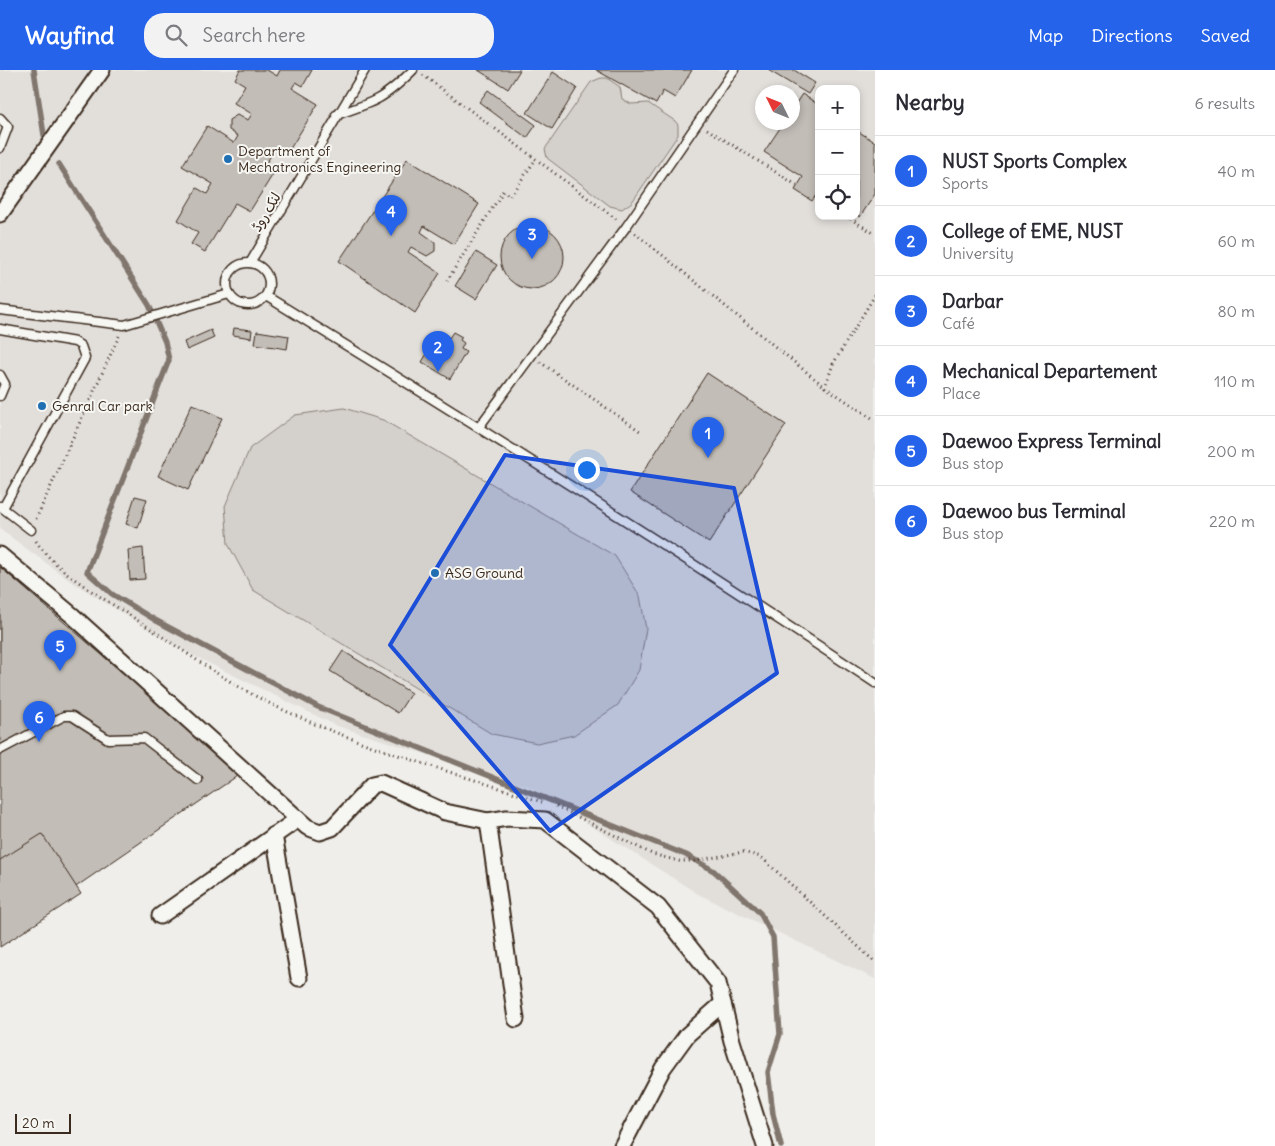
<!DOCTYPE html>
<html lang="en">
<head>
<meta charset="utf-8">
<style>
  body { margin:0; font-family:Delius,"Playpen Sans Arabic",sans-serif; background:#f2f2f3; color:#2b2b33 }
  .controls { position:absolute; right:15px; top:15px; display:grid; overflow:hidden; border-radius:10px; box-shadow:0 2px 8px #0003 }
  .controls button { width:45px; height:45px; display:grid; place-items:center; padding:0; border:0; border-bottom:1px solid #e1e1e2; background:#fff; color:#2b2b33; font:25px sans-serif }
  .compass { position:absolute; left:755px; top:15px; width:45px; height:45px; border-radius:50%; background:#fff; box-shadow:0 2px 8px #0003; rotate:313deg }
  .scale { position:absolute; left:15px; bottom:12px; width:56px; box-sizing:border-box; padding-left:5px; border:2px solid #3b2a1e; border-top:0; font-size:14px; line-height:18px; white-space:nowrap; color:#3b2a1e; -webkit-text-stroke:4px #f6f6f2; paint-order:stroke }
  .you { position:absolute; left:586px; top:399px; width:18px; height:18px; margin:-12px; border:4px solid #fff; border-radius:50%; background:#1a73e8; box-shadow:0 0 0 8px #1a73e833 }
  .badge { display:grid; place-items:center; width:32px; height:32px; border-radius:50%; background:#2563eb; color:#fff; font-size:16px; font-weight:700 }
  .pin { position:absolute; translate:-50% -41px; filter:drop-shadow(0 1px 2px #0008) }
  .pin::after { content:''; position:absolute; top:26px; width:18px; height:15px; background:inherit; clip-path:polygon(0 0,100% 0,50% 100%) }
  .list { margin:0; padding:0; list-style:none }
  h2 { display:flex; justify-content:space-between; align-items:center; height:65px; margin:0; padding:0 20px; font-size:21px }
  h2 small { font-size:16px; font-weight:400; color:#7c7c81 }
  .list li { display:grid; grid-template-columns:32px 1fr auto; gap:15px; align-items:center; box-sizing:border-box; height:70px; padding:0 20px; border-top:1px solid #e1e1e2 }
  .list b { display:block; font-size:19px; white-space:nowrap }
  .list p { margin:0; font-size:16px; white-space:nowrap; color:#7c7c81 }
  .list em { font-size:16px; font-style:normal; color:#7c7c81 }
  .icon { flex:none; width:28px; height:28px; fill:none; stroke:currentColor; stroke-width:2; stroke-linecap:round; stroke-linejoin:round }
  .map { position:relative; flex:none; width:875px; height:1076px; overflow:hidden }
  header { display:flex; align-items:center; gap:30px; box-sizing:border-box; height:70px; padding:0 25px; background:#2563eb; color:#fff }
  header strong { font-size:24px }
  nav { display:flex; gap:28px; margin-inline-start:auto; font-size:18px }
  .search { width:350px; height:45px; background:#f2f2f3; display:flex; align-items:center; gap:12px; box-sizing:border-box; padding:0 18px; border-radius:20px; color:#7c7c81; font-size:19px }
  main { display:flex }
  aside { flex:1; background:#fff }
  .map>svg:first-child { display:block }
</style>
</head>
<body>
<header>
<strong>Wayfind</strong>
<div class="search"><svg class="icon" aria-label="search" viewBox="0 0 24 24"><circle cx="10" cy="10" r="6"/><path d="M15 15l6 6"/></svg>Search here</div>
<nav><a>Map</a><a>Directions</a><a>Saved</a></nav>
</header>
<main>
<div class="map">
<svg width="875" height="1076" viewBox="0 0 875 1076">
  <rect width="100%" height="100%" fill="#efeeea"/>
  <filter id="ink" filterUnits="userSpaceOnUse"><feTurbulence type="fractalNoise" baseFrequency=".02" numOctaves="2"/><feDisplacementMap in="SourceGraphic" scale="10" xChannelSelector="R" yChannelSelector="G"/><feConvolveMatrix kernelMatrix="1 2 1 2 8 2 1 2 1" color-interpolation-filters="sRGB"/></filter>
  <g filter="url(#ink)">
    <path fill="#e2dfdb" fill-rule="evenodd" d="M0,0H875V909L698,824L530,717L337,656L180,579L69,510L0,459ZM819,19H856V146H819ZM762,22H792V52H762Z"/>
    <g fill="#d4d1cc" stroke="#887e75">
      <polygon points="601,8 607,8 620,17 622,29 631,34 648,33 675,51 678,55 678,65 632,132 622,139 610,136 547,88 545,79 547,76 591,12"/>
      <polygon points="344,338 383,350 615,486 640,526 646,559 639,600 618,635 574,665 537,673 492,664 253,520 228,474 225,436 250,378 295,345"/>
    </g>
    <g fill="none" stroke-linecap="round" stroke-linejoin="round">
      <g stroke="#81766d" stroke-width="5.5">
        <polyline points="34,0 44,65"/>
        <polyline points="59,94 149,235 165,272 169,290 87,502 112,524 155,550 318,637 686,785 714,801 760,843 773,867 780,964 768,1002 773,1044 781,1076"/>
      </g>
    </g>
    <g fill="#c2bdb7" stroke="#3b2a1e">
      <polygon points="240,0 267,0 277,6 280,0 312,0 303,16 296,12 292,18 318,34 288,82 277,76 265,95 275,101 250,141 235,133 205,182 191,174 198,163 178,150 197,118 207,124 213,114 182,96 207,56 234,73 238,66 229,60 229,50 237,45 248,50 252,44 234,33 245,15 235,9"/>
      <polygon points="478,0 520,0 508,19"/>
      <polygon points="596,0 692,0 675,28 663,21 656,34"/>
      <polygon points="768,0 794,0 815,13 808,24"/>
      <polygon points="553,2 577,18 552,59 527,43"/>
      <polygon points="488,20 536,55 527,68 479,32"/>
      <polygon points="802,24 819,35 819,121 812,131 795,120 803,107 764,82 784,52 792,52 792,39"/>
      <polygon points="856,60 875,72 875,124 860,147 856,144"/>
      <polygon points="407,89 479,134 454,174 424,156 421,162 435,172 435,181 427,186 411,177 408,182 440,203 415,243 339,191"/>
      <circle cx="532" cy="187" r="32"/>
      <polygon points="476,182 497,195 476,229 455,216"/>
      <polygon points="234,258 252,260 251,268 233,265"/>
      <polygon points="211,260 214,268 187,280 184,272"/>
      <polygon points="257,261 289,266 287,279 255,274"/>
      <polygon points="453,262 462,267 460,270 464,273 461,279 466,282 450,309 422,292 435,270 438,271 442,264 449,268"/>
      <polygon points="707,303 786,355 709,473 630,422"/>
      <polygon points="192,334 222,348 188,420 158,406"/>
      <polygon points="135,426 147,429 138,458 126,454"/>
      <polygon points="143,478 145,509 130,510 128,480"/>
      <polygon points="0,491 44,531 27,550 35,557 7,589 0,582"/>
      <polygon points="0,497 240,704 0,869"/>
      <polygon points="343,581 411,623 398,643 330,601"/>
      <polygon points="42,764 81,824 0,877 0,790"/>
    </g>
    <g fill="none" stroke-linecap="round" stroke-linejoin="round">
      <defs>
        <g id="lane">
          <path d="M336,45C375,32 384,29 413,0"/>
          <polyline points="0,48 8,57 0,78"/>
          <circle cx="248" cy="214" r="21"/>
          <polyline points="250,193 365,0"/>
          <path d="M266,226C471,352 675,480 875,613"/>
          <polyline points="0,240 124,255 229,224"/>
          <polyline points="0,259 75,272 81,276 85,288 3,438"/>
          <polyline points="0,305 5,314 0,326"/>
          <polyline points="479,357 626,157 734,0"/>
          <polyline points="0,436 31,460"/>
          <polyline points="0,680 64,646 72,646 108,669 144,668 198,710"/>
        </g>
        <g id="street">
          <polyline points="0,144 102,0"/>
          <polyline points="0,485 73,546 307,757 320,762 332,758 372,715 381,713 445,742 488,751 507,748 545,750 658,837 718,913 732,971 765,1076"/>
          <polyline points="488,751 516,949"/>
          <polyline points="274,765 299,908"/>
          <polyline points="160,846 298,749"/>
          <polyline points="622,1076 663,998 687,965 723,933"/>
        </g>
      </defs>
      <use href="#lane" stroke="#3b2a1e" stroke-width="11"/>
      <use href="#street" stroke="#3b2a1e" stroke-width="19"/>
      <g stroke="#3b2a1e" stroke-width="3" stroke-dasharray="1 4" stroke-linecap="butt">
        <polyline points="423,5 616,149"/>
        <polyline points="707,59 798,116"/>
        <polyline points="815,127 819,129"/>
        <polyline points="846,146 875,164"/>
        <polyline points="635,163 825,317"/>
        <polyline points="447,211 503,121 510,126 536,89"/>
        <polyline points="875,225 833,294 825,317 875,350"/>
        <polyline points="540,292 640,361"/>
        <polyline points="36,449 119,266"/>
        <path d="M36,471C56,502 103,528 134,548C176,575 217,606 261,629C351,675 448,700 542,732"/>
        <polyline points="556,736 652,784 679,791 694,791 743,782 761,787 875,892"/>
      </g>
      <use href="#lane" stroke="#f6f6f2" stroke-width="8"/>
      <use href="#street" stroke="#f6f6f2" stroke-width="15"/>
    </g>
  </g>
  <path fill="#1d4ed8" fill-opacity="0.2" stroke="#1d4ed8" stroke-width="4" stroke-linejoin="round" d="M505,385L734,418L777,603L550,761L390,575Z"/>
  <g fill="#1f6fb2" stroke="#f6f6f2" stroke-width="2">
    <circle cx="228" cy="89" r="5"/>
    <circle cx="42" cy="336" r="5"/>
    <circle cx="435" cy="503" r="5"/>
  </g>
  <g text-anchor="middle" stroke-width="4" stroke-linejoin="round" paint-order="stroke">
    <g font-size="14" fill="#3b2a1e" stroke="#f6f6f2" text-anchor="start">
      <text x="238" y="86">Department of<tspan x="238" dy="16">Mechatronics Engineering</tspan></text>
      <text x="52" y="341">Genral Car park</text>
      <text x="445" y="508">ASG Ground</text>
    </g>
    <g font-size="14" fill="#3b2a1e" stroke="#f6f6f2">
      <text transform="translate(266 142) rotate(-59)" y="5">لنک روڈ</text>
    </g>
  </g>
</svg>
<div class="controls">
<button>+</button>
<button>−</button>
<button><svg class="icon" aria-label="locate" viewBox="0 0 24 24"><circle cx="12" cy="12" r="6"/><path d="M12 2v4M12 18v4M2 12h4M18 12h4"/></svg></button>
</div>
<svg class="compass" viewBox="-18 -18 36 36"><path d="M0-13l5 13h-10z" fill="#e53935"/><path d="M0 13l5-13h-10z" fill="#7c7c81"/></svg>
<div class="scale">20 m</div>
<div class="you"></div>
<div class="pin badge" style="left:708px;top:388px">1</div>
<div class="pin badge" style="left:438px;top:302px">2</div>
<div class="pin badge" style="left:532px;top:189px">3</div>
<div class="pin badge" style="left:391px;top:166px">4</div>
<div class="pin badge" style="left:60px;top:601px">5</div>
<div class="pin badge" style="left:39px;top:672px">6</div>
</div>
<aside>
<h2>Nearby<small>6 results</small></h2>
<ul class="list">
<li><span class="badge">1</span><div><b>NUST Sports Complex</b><p>Sports</p></div><em>40 m</em></li>
<li><span class="badge">2</span><div><b>College of EME, NUST</b><p>University</p></div><em>60 m</em></li>
<li><span class="badge">3</span><div><b>Darbar</b><p>Café</p></div><em>80 m</em></li>
<li><span class="badge">4</span><div><b>Mechanical Departement</b><p>Place</p></div><em>110 m</em></li>
<li><span class="badge">5</span><div><b>Daewoo Express Terminal</b><p>Bus stop</p></div><em>200 m</em></li>
<li><span class="badge">6</span><div><b>Daewoo bus Terminal</b><p>Bus stop</p></div><em>220 m</em></li>
</ul>
</aside>
</main>
</body>
</html>
